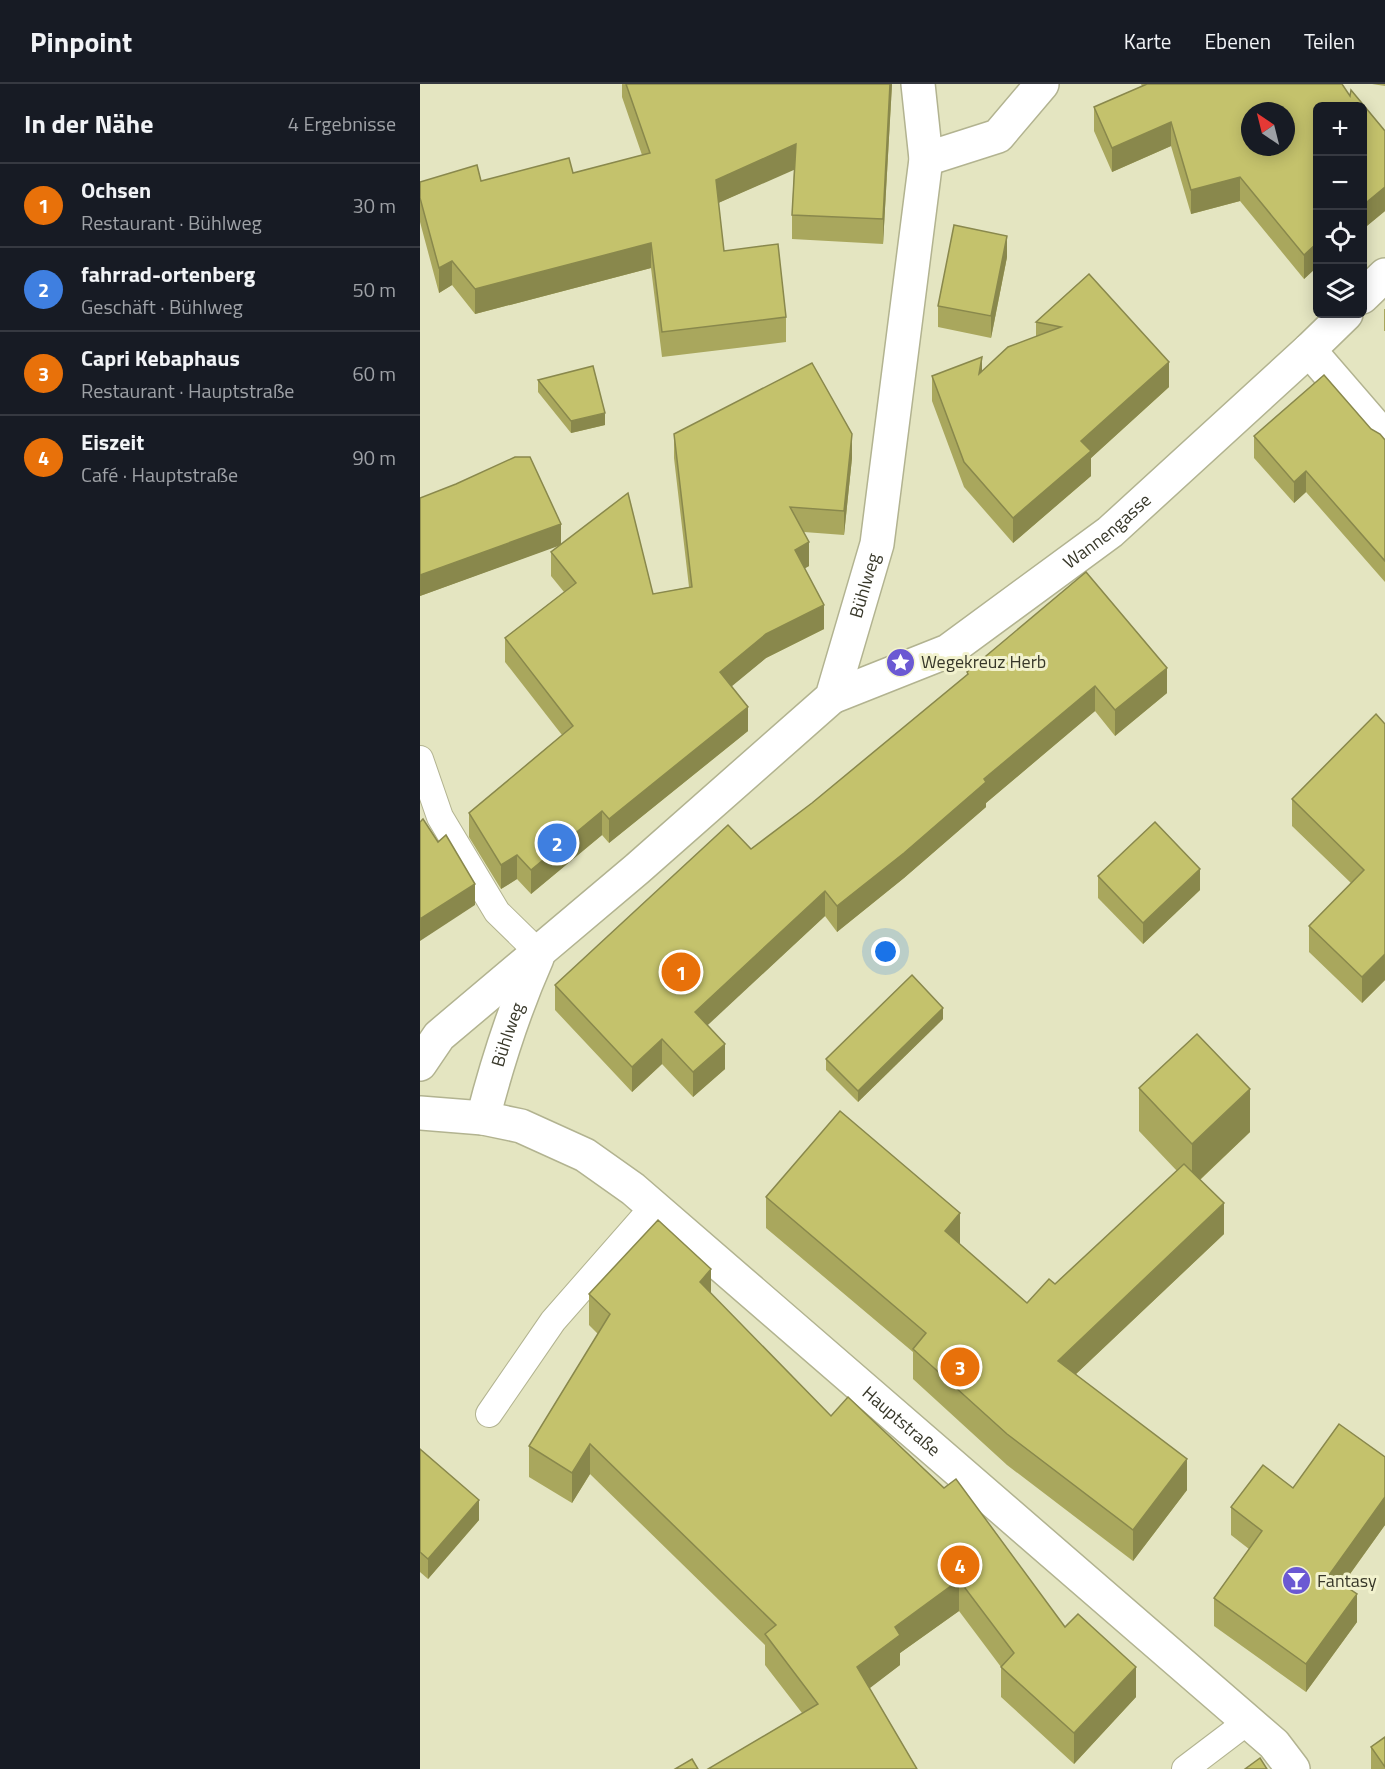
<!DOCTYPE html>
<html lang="de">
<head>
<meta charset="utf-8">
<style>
  body { margin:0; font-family:"Titillium Web",sans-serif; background:#242831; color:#f1f3f6 }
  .controls { position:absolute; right:18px; top:18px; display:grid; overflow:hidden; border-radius:9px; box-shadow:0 3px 15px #0003 }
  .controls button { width:54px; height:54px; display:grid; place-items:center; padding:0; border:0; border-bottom:2px solid #363941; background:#171b24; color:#f1f3f6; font:30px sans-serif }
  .compass { position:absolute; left:821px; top:18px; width:54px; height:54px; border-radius:50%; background:#171b24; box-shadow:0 3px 15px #0003; rotate:325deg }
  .you { position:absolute; left:466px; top:868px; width:21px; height:21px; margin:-15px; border:4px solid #fff; border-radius:50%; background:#1a73e8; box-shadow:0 0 0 9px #1a73e833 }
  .badge { display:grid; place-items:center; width:39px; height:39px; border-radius:50%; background:#6b59d3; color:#fff; font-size:20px; font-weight:700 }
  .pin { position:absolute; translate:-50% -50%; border:3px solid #fff; box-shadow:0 2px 6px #0006 }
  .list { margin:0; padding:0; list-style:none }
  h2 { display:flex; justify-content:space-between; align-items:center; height:78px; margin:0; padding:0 24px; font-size:26px }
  h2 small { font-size:20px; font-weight:400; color:#9ea1a6 }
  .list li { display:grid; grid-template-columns:39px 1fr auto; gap:18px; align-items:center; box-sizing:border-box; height:84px; padding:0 24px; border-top:2px solid #363941 }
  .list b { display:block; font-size:22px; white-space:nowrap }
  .list p { margin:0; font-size:20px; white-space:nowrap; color:#9ea1a6 }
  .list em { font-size:20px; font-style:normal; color:#9ea1a6 }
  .icon { flex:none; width:33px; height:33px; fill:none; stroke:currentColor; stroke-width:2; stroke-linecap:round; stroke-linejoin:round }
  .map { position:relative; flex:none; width:965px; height:1685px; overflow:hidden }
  header { display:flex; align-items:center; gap:36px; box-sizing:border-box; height:84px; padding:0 30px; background:#171b24; border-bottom:2px solid #363941 }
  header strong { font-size:28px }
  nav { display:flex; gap:33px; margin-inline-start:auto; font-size:21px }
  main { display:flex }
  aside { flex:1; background:#171b24 }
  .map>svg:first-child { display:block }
</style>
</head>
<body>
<header>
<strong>Pinpoint</strong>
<nav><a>Karte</a><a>Ebenen</a><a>Teilen</a></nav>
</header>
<main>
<aside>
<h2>In der Nähe<small>4 Ergebnisse</small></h2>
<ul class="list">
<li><span class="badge" style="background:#e8710a">1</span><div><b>Ochsen</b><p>Restaurant · Bühlweg</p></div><em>30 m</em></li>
<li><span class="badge" style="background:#3f7fe0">2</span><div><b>fahrrad-ortenberg</b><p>Geschäft · Bühlweg</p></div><em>50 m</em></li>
<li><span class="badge" style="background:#e8710a">3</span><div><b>Capri Kebaphaus</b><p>Restaurant · Hauptstraße</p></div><em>60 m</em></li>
<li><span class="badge" style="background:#e8710a">4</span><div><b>Eiszeit</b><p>Café · Hauptstraße</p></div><em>90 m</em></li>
</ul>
</aside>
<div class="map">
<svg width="965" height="1685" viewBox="0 0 965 1685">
  <rect width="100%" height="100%" fill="#e4e5c1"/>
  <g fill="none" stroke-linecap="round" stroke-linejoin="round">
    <defs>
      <g id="service">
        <polyline points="0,675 20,733 77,828 119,869"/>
        <polyline points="69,1330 133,1237 233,1123"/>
        <polyline points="765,1685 827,1638"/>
      </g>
      <g id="minor">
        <polyline points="506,75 578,52 622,0"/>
        <polyline points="942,213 965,191"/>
        <polyline points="889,266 965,354"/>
        <path id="s1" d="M412,613L528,567L690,448L889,266L926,230"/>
      </g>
      <g id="tertiary">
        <path id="s2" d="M0,980L19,952L217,785L412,613L457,460L506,75L498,0"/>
        <path id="s3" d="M0,1029L63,1034L101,1042L165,1071L213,1105L854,1660L873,1685"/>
        <path id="s4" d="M63,1034C77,979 94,926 117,874"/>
      </g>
    </defs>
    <use href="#service" stroke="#b2b390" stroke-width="28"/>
    <use href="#minor" stroke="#b2b390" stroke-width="36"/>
    <use href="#tertiary" stroke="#b2b390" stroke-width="36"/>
    <use href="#service" stroke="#fff" stroke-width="26"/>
    <use href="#minor" stroke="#fff" stroke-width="33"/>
    <use href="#tertiary" stroke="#fff" stroke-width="33"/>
  </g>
  <g fill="#a9a75d" fill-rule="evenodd">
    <polygon points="202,0 472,0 463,160 372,155 372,131 374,85 298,119 304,167 366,233 366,258 242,273 231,184 55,230 32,201 19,209 0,138 0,98 61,97 153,89 222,71 202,13"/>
    <path d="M721,0H922L930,12L931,6L965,47V127L942,146V22H897V183L884,195L820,117L771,130L751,62L692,88L674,47V23L722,2ZM830,27H866V63H830Z"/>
    <polygon points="952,0 965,0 965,2"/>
    <polygon points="587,173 571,254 518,243 518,222"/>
    <polygon points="669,190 749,303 671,374 671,392 593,459 544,403 512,317 512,292 562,287 616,253 616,238"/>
    <rect x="964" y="225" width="1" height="22"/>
    <polygon points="118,296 185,341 151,349 118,308"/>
    <polygon points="951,345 965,356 965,498 886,408 874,419 834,374 834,352"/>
    <polygon points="254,350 432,374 424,451 384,448 389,482 385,484 404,545 346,574 311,602 328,647 189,759 182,751 111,810 97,795 81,805 49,753 49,729 142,651 85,578 85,554 144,508 131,492 131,468 139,461 0,512 0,414 141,460 233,510 269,503 254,374"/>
    <polygon points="547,588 747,609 695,652 675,627 566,719 566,723 484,794 417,848 405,832 287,941 305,985 273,1013 242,980 212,1008 135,926 135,901 331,765 392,719 547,592"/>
    <polygon points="965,640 965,896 942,919 889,868 889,842 931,799 872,742 872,715"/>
    <polygon points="678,792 780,806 723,860 678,814"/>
    <polygon points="523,935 438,1018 406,986 406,975"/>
    <polygon points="719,1004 830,1048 780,1096 804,1150 656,1290 767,1406 713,1477 587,1381 493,1295 493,1268 346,1144 346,1113 540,1159 539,1160 607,1219 635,1200 757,1087 719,1047"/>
    <polygon points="169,1210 291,1210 411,1332 645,1543 716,1613 654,1680 581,1613 581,1583 539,1527 480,1569 480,1581 449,1604 382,1629 345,1581 345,1561 170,1390 152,1419 109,1393 109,1362 178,1250 169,1241"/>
    <polygon points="0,1365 59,1436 8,1495 0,1488"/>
    <polygon points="873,1404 965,1441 923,1500 937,1538 886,1608 794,1542 794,1514 829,1465 811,1451 811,1423"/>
    <polygon points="965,1653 965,1685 951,1685 951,1663"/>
  </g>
  <g fill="#89884c">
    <polygon points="470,0 472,0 463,160 463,135"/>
    <polygon points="751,38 751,62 692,88 692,64"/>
    <polygon points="376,60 376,85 296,120 296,96"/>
    <polygon points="820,93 820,117 771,130 771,106"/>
    <polygon points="965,103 965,127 942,146 942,122"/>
    <polygon points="587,152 587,173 571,254 571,232"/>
    <polygon points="231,159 231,184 55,230 55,205"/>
    <polygon points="897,159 897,183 884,195 884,171"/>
    <polygon points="32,177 32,201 19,209 19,184"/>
    <polygon points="562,273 562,298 559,290"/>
    <polygon points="749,278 749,303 671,374 671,392 593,459 593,434 661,357"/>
    <polygon points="185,329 185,341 151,349 151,337"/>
    <polygon points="432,350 432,374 424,451 424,427"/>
    <polygon points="886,387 886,408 874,419 874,398"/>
    <polygon points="141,440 141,461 0,512 0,491"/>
    <polygon points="389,458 389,482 375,490 375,466"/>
    <polygon points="404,521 404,545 346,574 300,612 300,588 346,550"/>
    <polygon points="747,584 747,609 695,652 695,626"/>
    <polygon points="675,602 675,627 566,719 566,723 484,794 417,848 417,822 564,695"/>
    <polygon points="328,623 328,647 189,759 189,735"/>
    <polygon points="182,727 182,751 111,810 111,786"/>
    <polygon points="97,771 97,795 81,805 81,781"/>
    <polygon points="780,785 780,806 723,860 723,839"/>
    <polygon points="55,800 55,821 0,857 0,835"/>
    <polygon points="405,807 405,832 275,953 275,928"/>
    <polygon points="965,870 965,896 942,919 942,893"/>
    <polygon points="523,924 523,935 438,1018 438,1007"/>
    <polygon points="242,955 242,980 212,1008 212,983"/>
    <polygon points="305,960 305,985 273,1013 273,988"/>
    <polygon points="830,1005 830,1048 772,1103 772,1060"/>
    <polygon points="804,1119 804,1150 638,1307 638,1277"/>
    <polygon points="540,1129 540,1159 525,1178 525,1147"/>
    <polygon points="291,1185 291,1215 280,1198"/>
    <polygon points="170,1360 170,1390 152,1419 152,1389"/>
    <polygon points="767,1375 767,1406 713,1477 713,1446"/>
    <polygon points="965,1413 965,1441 909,1519 909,1491"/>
    <polygon points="59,1416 59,1436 8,1495 8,1475"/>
    <polygon points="539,1496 539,1527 480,1569 480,1581 437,1614 437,1583 475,1543"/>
    <polygon points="937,1510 937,1538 886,1608 886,1580"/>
    <polygon points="716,1583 716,1613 654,1680 654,1649"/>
  </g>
  <g fill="#c4c26c" stroke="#89884c" stroke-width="1.5" fill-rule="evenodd">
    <polygon points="206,0 470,0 463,135 372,131 376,60 296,96 304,167 358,160 366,233 242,248 231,159 55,205 32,177 19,184 0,114 0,98 57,81 61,97 149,74 153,89 230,69"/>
    <path d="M727,0H922L930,12L931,6L965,47V103L942,122V22H897V159L884,171L820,93L771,106L751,38L692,64L674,23ZM830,27H866V63H830Z"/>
    <polygon points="534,141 587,152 571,232 518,222"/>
    <polygon points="669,190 749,278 661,357 671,367 593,434 544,378 512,292 562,273 559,290 588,263 641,243 616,238"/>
    <polygon points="392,279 432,350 424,427 370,423 389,458 375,466 404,521 346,550 300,588 328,623 189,735 182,727 111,786 97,771 81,781 49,729 153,642 85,554 156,499 131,468 208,409 233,510 272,503 254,350"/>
    <polygon points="173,282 185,329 151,337 118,296"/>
    <polygon points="904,291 951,345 960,350 965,356 965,477 886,387 874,398 834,352"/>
    <polygon points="95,373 110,373 141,440 0,491 0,414 36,400"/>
    <polygon points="666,488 747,584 695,626 675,602 564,695 566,698 484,769 417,822 405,807 275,928 305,960 273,988 242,955 212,983 135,901 308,741 331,765 392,719 548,590 547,588"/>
    <polygon points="956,630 965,640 965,870 942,893 889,842 944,786 872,715"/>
    <polygon points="3,735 18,758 26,751 55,800 0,835 0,738"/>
    <polygon points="735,738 780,785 723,839 678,792"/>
    <polygon points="492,891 523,924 438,1007 406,975"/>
    <polygon points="777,950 830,1005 772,1060 719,1004"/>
    <polygon points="420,1027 540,1129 525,1147 607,1219 629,1195 635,1200 764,1080 804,1119 638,1277 767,1375 713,1446 587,1350 493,1265 506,1249 346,1113"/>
    <polygon points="238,1136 291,1185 280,1198 411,1332 428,1313 524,1404 536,1395 645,1543 658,1530 716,1583 654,1649 581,1583 594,1569 539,1496 475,1543 480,1551 437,1583 497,1685 288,1685 398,1620 345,1550 356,1541 170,1360 152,1389 109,1362 190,1230 169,1210"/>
    <polygon points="919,1340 965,1373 965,1413 909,1491 937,1510 886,1580 794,1514 842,1447 811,1423 843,1381 873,1404"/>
    <polygon points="0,1365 59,1416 8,1475 0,1468"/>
    <polygon points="965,1653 965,1683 951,1663"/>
    <polygon points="840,1674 847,1685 825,1685"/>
    <polygon points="272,1675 278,1685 255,1685"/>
  </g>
  <defs>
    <symbol id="sight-disc" viewBox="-11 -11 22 22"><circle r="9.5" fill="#6b59d3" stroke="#f2f2ce"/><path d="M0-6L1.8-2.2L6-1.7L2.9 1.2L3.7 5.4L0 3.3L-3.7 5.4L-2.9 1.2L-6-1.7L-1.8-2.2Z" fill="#fff"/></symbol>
    <symbol id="bar-disc" viewBox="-11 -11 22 22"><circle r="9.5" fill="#6b59d3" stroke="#f2f2ce"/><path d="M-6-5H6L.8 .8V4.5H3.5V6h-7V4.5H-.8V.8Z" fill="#fff"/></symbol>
  </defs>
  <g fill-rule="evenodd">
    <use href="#sight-disc" x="464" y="562" width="33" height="33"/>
    <use href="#bar-disc" x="860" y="1480" width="33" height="33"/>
  </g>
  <g text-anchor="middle" stroke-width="6" stroke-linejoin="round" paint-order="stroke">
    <g font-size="18" fill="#38382a" stroke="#f2f2ce">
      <text dy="6" stroke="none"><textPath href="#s1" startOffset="324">Wannengasse</textPath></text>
      <text dy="6" stroke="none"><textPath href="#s2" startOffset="669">Bühlweg</textPath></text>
      <text dy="6" stroke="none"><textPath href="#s4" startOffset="87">Bühlweg</textPath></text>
      <text dy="6" stroke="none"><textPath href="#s3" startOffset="586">Hauptstraße</textPath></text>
    </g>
    <g font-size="18" fill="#38382a" stroke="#f2f2ce" text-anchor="start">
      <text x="501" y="584">Wegekreuz Herb</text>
      <text x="897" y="1503">Fantasy</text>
    </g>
  </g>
</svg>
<div class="controls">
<button>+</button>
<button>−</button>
<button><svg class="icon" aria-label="locate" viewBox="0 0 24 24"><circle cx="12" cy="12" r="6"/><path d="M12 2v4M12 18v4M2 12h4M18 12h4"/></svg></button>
<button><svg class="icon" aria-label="layers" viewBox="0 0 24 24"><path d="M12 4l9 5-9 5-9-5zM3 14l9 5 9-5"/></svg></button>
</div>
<svg class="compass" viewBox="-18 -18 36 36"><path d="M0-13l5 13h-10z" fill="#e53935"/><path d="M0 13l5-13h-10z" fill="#9ea1a6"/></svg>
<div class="you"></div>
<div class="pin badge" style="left:261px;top:888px;background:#e8710a">1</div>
<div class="pin badge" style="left:137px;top:759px;background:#3f7fe0">2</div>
<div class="pin badge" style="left:540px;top:1283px;background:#e8710a">3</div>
<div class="pin badge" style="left:540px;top:1481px;background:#e8710a">4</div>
</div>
</main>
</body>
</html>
